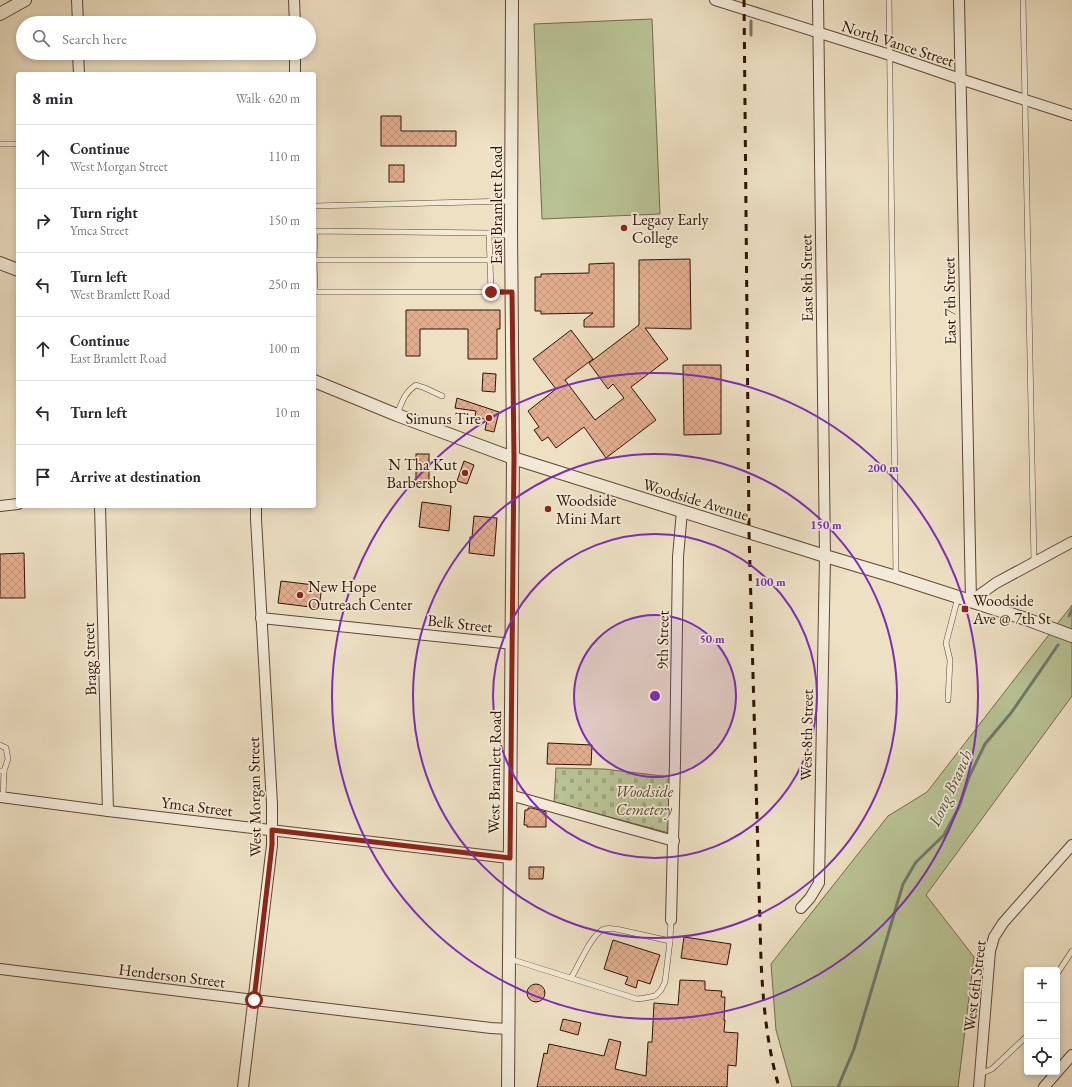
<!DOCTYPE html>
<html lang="en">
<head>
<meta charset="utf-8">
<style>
  body { margin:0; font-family:"EB Garamond",serif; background:#f7f7f7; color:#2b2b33 }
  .controls { position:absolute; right:12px; bottom:12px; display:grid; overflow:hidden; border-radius:4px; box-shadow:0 2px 6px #0003 }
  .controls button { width:36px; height:36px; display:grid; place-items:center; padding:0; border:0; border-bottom:1px solid #e1e1e2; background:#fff; color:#2b2b33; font:20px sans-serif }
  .stop { position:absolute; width:12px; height:12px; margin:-9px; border:3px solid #8f2418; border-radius:50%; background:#fff }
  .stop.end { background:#8f2418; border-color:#fff; box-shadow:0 1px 4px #0008 }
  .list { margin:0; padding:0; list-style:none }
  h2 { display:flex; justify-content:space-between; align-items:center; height:52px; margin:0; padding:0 16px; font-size:17px }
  h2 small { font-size:13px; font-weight:400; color:#7c7c81 }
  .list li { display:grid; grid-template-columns:26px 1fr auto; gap:12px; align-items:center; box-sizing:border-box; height:64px; padding:0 16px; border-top:1px solid #e1e1e2 }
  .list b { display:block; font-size:15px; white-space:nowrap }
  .list p { margin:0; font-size:13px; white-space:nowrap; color:#7c7c81 }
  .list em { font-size:13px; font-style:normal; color:#7c7c81 }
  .icon { flex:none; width:22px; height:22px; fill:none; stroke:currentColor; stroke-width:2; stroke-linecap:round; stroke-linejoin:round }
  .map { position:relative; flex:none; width:1072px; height:1087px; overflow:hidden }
  .search { position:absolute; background:#fff; box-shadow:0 2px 6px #0003; left:16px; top:16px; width:300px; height:44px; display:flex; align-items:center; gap:10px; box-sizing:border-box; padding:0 14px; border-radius:22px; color:#7c7c81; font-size:15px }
  .panel { position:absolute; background:#fff; box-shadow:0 2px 6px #0003; left:16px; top:72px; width:300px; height:436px; border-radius:4px }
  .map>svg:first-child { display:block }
</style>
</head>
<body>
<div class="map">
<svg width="1072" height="1087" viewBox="0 0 1072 1087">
  <defs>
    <pattern id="cemetery-stones" width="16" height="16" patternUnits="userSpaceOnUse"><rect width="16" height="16" fill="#b8c294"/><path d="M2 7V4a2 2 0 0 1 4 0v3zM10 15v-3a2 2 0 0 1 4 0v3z" fill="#9ea67e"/></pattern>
    <pattern id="building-cross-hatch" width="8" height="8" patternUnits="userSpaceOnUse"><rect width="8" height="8" fill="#e2ae8f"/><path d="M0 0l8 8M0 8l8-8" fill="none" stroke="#c2957a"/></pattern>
  </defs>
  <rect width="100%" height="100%" fill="#ede0c3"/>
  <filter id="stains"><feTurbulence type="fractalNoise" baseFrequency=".005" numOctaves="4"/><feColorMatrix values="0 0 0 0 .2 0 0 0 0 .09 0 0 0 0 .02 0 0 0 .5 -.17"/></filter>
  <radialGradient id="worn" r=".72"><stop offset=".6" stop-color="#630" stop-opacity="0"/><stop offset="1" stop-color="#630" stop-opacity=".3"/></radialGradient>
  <g fill="#b8c294" stroke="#746b4c">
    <polygon points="652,19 660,214 542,219 534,24"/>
    <polygon points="1072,605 1072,696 926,895 974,957 958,1087 792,1087 776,1030 771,964 888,816 927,792"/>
  </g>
  <polygon fill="url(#cemetery-stones)" stroke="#746b4c" points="556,768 604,769 671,777 669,833 554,802"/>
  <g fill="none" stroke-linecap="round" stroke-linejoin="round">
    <g stroke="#70796a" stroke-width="3">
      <polyline points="751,21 751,35"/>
      <polyline points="1069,616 1072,609"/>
      <polyline points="838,1087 854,1049 903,884 916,862 944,835 959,807 969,777 985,744 1011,713 1058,645"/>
    </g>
  </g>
  <g fill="url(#building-cross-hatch)" stroke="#301403">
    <polygon points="381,116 401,116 401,131 456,131 456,146 381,146"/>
    <rect x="389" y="165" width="15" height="17"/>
    <polygon points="690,259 691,329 645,328 668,359 631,387 656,420 606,458 584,427 556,448 548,437 542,441 534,430 539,427 528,411 556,389 533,359 571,330 593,359 565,380 595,420 624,398 613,384 608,389 589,363 639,325 639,260"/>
    <polygon points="614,263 614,327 584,327 584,320 593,313 541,314 541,311 535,311 535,277 541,277 541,274 589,273 589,264"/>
    <polygon points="406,310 500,310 500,329 497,329 497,359 468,359 468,329 420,329 420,356 406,356"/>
    <polygon points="683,365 721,365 721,434 684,435"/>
    <polygon points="483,373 496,374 495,392 482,391"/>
    <polygon points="457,398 499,412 494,432 485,430 487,420 475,416 476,411 455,408"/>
    <rect x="416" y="454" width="13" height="30"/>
    <polygon points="464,461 474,465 467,484 457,481"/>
    <polygon points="422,502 451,506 449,531 419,527"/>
    <polygon points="474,516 497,518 494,556 469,553 470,537 472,537"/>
    <polygon points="24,553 25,598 0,598 0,554"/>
    <polygon points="281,581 322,586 319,608 278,603"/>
    <polygon points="548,743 592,745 591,765 547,764"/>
    <polygon points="528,808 532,808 546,812 546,827 527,827 527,825 524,825 525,810 528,810"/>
    <polygon points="529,867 544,867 543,879 529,879"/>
    <polygon points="684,937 731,944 727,965 681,958"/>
    <polygon points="613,940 660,955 650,984 638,980 636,988 625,984 628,977 604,969"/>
    <polygon points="680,980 705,981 705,990 722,991 721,997 725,997 724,1020 725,1020 724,1032 738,1033 736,1066 728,1065 727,1087 537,1087 544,1053 547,1054 549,1044 604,1056 609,1039 621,1042 615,1069 646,1076 648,1042 652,1042 654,1003 678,1005"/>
    <circle cx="536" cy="993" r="9"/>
    <polygon points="563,1019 581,1023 578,1035 560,1030"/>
  </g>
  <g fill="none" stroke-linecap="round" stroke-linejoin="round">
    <defs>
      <g id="service">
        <polyline points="889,0 896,577"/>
        <polyline points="1023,0 1034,562"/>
        <polyline points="0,144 18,144"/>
        <polyline points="314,206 511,201"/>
        <polyline points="489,233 315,231 314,260 490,260"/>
        <polyline points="314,260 315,292 511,292"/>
        <polyline points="491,292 489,233 497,235 510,235"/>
        <path d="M397,415C402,402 404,393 416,385L425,388L442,396"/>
        <polyline points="948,700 950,660 946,643 958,597"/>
        <polyline points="0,745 6,748 8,759 4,771 0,771"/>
        <polyline points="3,797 4,771"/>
        <polyline points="510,959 637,999 645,998 655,996 661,990 665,982 670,941 671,920"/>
        <polyline points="1057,974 1072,951"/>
        <path d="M571,978C578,967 592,933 604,929C608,928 612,929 616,929L670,941"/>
        <polyline points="980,1074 992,1069 1027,1036"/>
      </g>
      <g id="minor">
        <polyline points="77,0 78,23"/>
        <polyline points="294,0 295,23"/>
        <polyline points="715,0 890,55 960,79 1072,115"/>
        <polyline points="959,0 971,601"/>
        <polyline points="78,53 79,74"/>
        <polyline points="295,53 295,74"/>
        <polyline points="0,506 18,504"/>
        <polyline points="100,506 108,811"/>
        <polyline points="971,601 996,583 1072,542"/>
        <polyline points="261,618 512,644"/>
        <polyline points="510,795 674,841"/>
        <polyline points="0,797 108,811 509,858"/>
        <polyline points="801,908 810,898 819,883 825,556 818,0"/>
        <polyline points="671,920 675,762 678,557 682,511"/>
        <polyline points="0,969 254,1000 491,1028 508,1029"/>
        <polyline points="243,1087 272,845 272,804 256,519 256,506"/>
        <polyline points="979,1087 990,951 994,937 1003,923 1072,845"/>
        <polyline points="1044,1087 1072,1055"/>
      </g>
      <g id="tertiary">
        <polyline points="0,14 25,0"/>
        <polyline points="0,263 18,270"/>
        <polyline points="314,381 397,415 513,458 825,556 896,577 1026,619 1072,636"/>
        <polyline points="508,1087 513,458 511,228 512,0"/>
      </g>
    </defs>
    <use href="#service" stroke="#5f4733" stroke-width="6"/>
    <use href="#minor" stroke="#5f4733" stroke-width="12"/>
    <use href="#tertiary" stroke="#5f4733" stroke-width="14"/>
    <use href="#service" stroke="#f3ebd8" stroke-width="5"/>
    <use href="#minor" stroke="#f3ebd8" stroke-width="10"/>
    <use href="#tertiary" stroke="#f3ebd8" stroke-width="12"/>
    <path stroke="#301403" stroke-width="3" stroke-dasharray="7 7" stroke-linecap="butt" d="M744,0L749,532L761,960C763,1003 767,1046 779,1087"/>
  </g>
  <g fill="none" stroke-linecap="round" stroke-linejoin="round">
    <polyline stroke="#8f2418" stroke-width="5" points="254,1000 272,845 272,830 510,858 514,458 512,292 491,292"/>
  </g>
  <circle cx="655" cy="696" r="81" fill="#7b2cbf" fill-opacity=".12"/>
  <g fill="none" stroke="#7b2cbf" stroke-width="2">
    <circle cx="655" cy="696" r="81"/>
    <circle cx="655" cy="696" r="162"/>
    <circle cx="655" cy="696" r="242"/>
    <circle cx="655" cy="696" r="323"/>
  </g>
  <g fill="#8f2418" stroke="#f3ebd8" stroke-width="1.5">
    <circle cx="624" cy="228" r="4"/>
    <circle cx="489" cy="418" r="4"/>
    <circle cx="465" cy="473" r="4"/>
    <circle cx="548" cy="509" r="4"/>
    <circle cx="300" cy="595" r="4"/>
    <rect x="961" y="605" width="8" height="8" rx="2"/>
  </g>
  <g text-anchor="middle" stroke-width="3.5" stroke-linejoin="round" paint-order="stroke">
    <g font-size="16" fill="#301403" stroke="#f3ebd8">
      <text transform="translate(898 43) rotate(18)" y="6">North Vance Street</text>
      <text transform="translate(496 205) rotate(-90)" y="6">East Bramlett Road</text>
      <text transform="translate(806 278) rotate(-91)" y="6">East 8th Street</text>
      <text transform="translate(949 301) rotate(-91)" y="6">East 7th Street</text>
      <text transform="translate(696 499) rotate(17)" y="6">Woodside Avenue</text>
      <text transform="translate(460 623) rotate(6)" y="6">Belk Street</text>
      <text transform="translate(662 640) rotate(-89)" y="6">9th Street</text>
      <text transform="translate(89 659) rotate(-92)" y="6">Bragg Street</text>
      <text transform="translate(806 735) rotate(-89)" y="6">West 8th Street</text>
      <text transform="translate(494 772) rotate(-89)" y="6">West Bramlett Road</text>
      <text transform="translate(254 797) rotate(-91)" y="6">West Morgan Street</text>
      <text transform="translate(197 806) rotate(7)" y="6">Ymca Street</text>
      <text transform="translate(172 975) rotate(7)" y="6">Henderson Street</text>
      <text transform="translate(974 986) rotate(-83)" y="6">West 6th Street</text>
    </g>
    <g font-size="16" fill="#301403" stroke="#f3ebd8" text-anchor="start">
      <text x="632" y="225">Legacy Early<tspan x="632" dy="18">College</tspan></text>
      <text x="481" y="424" text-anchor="end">Simuns Tire</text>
      <text x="457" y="470" text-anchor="end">N Tha Kut<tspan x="457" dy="18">Barbershop</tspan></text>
      <text x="556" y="506">Woodside<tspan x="556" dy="18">Mini Mart</tspan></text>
      <text x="308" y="592">New Hope<tspan x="308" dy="18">Outreach Center</tspan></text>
      <text x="973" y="606">Woodside<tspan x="973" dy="18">Ave @ 7th St</tspan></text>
    </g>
    <g font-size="16" font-style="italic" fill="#59482e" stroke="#f3ebd8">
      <text x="644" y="797">Woodside<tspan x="644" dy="18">Cemetery</tspan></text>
    </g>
    <g font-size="17" font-style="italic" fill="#554f3f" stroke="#f3ebd8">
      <text transform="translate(950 788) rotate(-65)" y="6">Long Branch</text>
    </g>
  </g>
  <circle cx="655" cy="696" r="6" fill="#7b2cbf" stroke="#f3ebd8" stroke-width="2"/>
  <g font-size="12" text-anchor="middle" font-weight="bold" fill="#7b2cbf" stroke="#f3ebd8" stroke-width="3.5" stroke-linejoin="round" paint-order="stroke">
    <text x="883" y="472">200 m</text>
    <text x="826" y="529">150 m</text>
    <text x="770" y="586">100 m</text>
    <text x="712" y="643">50 m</text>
  </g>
  <rect width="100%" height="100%" filter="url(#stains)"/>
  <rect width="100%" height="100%" fill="url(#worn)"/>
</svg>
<div class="controls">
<button>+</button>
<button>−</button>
<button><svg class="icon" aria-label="locate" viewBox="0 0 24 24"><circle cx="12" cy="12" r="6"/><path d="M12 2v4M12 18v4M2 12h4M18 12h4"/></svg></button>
</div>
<div class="stop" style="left:254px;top:1000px"></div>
<div class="stop end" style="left:491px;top:292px"></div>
<div class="search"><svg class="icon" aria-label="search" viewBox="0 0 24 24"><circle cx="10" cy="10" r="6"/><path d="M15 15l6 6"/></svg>Search here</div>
<section class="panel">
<h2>8 min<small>Walk · 620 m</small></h2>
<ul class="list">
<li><svg class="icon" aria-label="ahead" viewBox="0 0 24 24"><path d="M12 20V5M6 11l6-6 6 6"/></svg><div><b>Continue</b><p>West Morgan Street</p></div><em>110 m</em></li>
<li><svg class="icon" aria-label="right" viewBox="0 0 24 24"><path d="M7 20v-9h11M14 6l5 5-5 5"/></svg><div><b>Turn right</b><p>Ymca Street</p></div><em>150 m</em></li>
<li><svg class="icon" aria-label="left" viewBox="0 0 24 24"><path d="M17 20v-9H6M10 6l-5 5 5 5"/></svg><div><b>Turn left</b><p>West Bramlett Road</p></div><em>250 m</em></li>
<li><svg class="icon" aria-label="ahead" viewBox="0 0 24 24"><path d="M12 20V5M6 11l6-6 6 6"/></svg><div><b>Continue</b><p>East Bramlett Road</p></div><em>100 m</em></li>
<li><svg class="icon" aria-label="left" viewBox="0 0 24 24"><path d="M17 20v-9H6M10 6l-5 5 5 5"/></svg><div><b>Turn left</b></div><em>10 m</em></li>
<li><svg class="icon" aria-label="arrive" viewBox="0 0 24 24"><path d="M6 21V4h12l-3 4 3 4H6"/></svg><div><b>Arrive at destination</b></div></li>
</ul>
</section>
</div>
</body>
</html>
